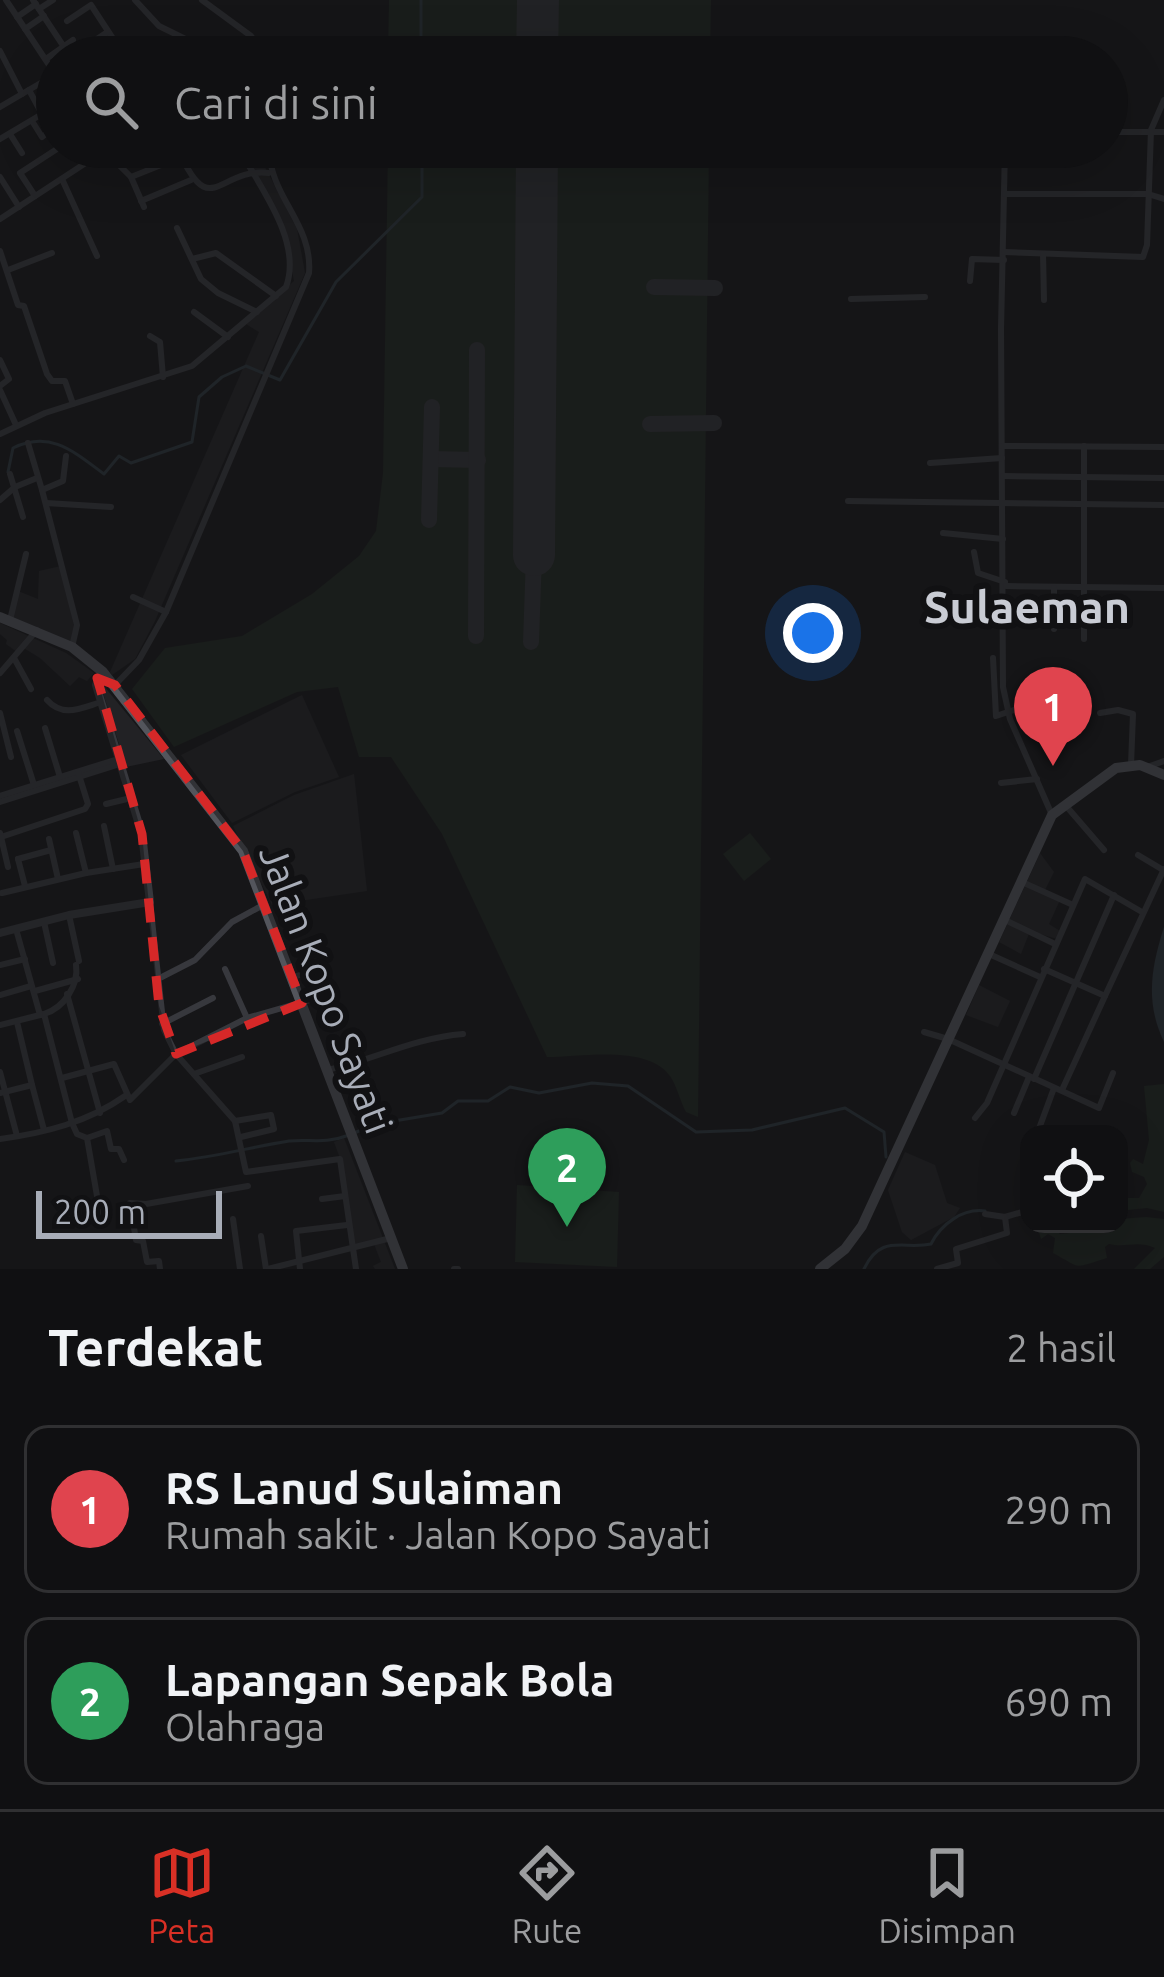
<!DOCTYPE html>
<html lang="id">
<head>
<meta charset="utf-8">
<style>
  body { margin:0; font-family:Ubuntu,sans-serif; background:#1e1e20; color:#f1f3f6 }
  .controls { position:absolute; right:36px; bottom:36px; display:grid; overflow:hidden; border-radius:24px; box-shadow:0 12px 48px #0002 }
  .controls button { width:108px; height:108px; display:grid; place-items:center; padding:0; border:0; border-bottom:3px solid #303032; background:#101012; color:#f1f3f6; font:60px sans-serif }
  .scale { position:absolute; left:36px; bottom:30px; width:186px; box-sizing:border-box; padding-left:12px; border:6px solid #a8adb8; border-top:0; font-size:33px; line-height:42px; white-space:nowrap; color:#a8adb8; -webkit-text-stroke:9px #111113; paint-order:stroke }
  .you { position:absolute; left:813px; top:633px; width:42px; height:42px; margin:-30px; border:9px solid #fff; border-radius:50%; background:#1a73e8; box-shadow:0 0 0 18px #1a73e833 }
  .badge { display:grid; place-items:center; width:78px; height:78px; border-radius:50%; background:#d93025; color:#fff; font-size:39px; font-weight:700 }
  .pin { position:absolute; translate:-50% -99px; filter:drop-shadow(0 3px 6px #0008) }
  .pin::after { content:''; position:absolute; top:63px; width:42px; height:36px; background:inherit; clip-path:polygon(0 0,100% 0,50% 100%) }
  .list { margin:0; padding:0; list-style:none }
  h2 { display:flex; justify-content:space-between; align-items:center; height:156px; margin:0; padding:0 48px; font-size:51px }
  h2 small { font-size:39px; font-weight:400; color:#9c9d9f }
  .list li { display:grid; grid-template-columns:78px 1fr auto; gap:36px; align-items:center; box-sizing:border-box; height:168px; margin:0 24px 24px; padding:0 24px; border:3px solid #303032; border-radius:24px }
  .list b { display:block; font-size:45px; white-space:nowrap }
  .list p { margin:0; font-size:39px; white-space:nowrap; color:#9c9d9f }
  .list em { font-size:39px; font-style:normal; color:#9c9d9f }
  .icon { flex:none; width:66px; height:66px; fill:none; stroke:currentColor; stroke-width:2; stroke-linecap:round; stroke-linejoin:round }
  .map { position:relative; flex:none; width:1164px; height:1269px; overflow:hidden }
  .search { position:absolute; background:#101012; box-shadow:0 12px 48px #0002; left:36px; right:36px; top:36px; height:132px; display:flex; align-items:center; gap:30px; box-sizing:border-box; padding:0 42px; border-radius:66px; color:#9c9d9f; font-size:45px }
  .sheet { height:540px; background:#101012 }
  nav { display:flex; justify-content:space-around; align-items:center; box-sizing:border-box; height:168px; border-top:3px solid #303032; background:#101012; font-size:33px; color:#9c9d9f }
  nav a { display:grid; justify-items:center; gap:6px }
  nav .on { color:#d93025 }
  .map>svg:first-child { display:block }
</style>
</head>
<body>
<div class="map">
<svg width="1164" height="1269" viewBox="0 0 1164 1269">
  <rect width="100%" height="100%" fill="#161618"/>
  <g fill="#222225">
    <polygon points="242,147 264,147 265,167 297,229 305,273 155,621 135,659 112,675 110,672 259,332 246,324 294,281 284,230"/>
    <polygon points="61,566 76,635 73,644 12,618 18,591 38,599 39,571"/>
    <polygon points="0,623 66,653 94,673 87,681 79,677 70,686 40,658 22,647 17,652 6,644 7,640 0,634"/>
    <polygon points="99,680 164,759 126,767"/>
    <polygon points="302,695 339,777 295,792 232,823 181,755"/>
    <polygon points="354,774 367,891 272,905 233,826 294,795"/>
    <polygon points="1040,853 1054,872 1044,892 1060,900 1049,924 1060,931 1057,939 1030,931 1021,954 999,942"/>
    <polygon points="979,985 1010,1001 998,1027 966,1015"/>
    <polygon points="344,1138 395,1269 375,1269 373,1266 381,1262 374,1244 352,1249 344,1169 334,1142"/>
    <polygon points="905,1152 935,1165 947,1203 960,1208 954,1217 911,1240 902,1232 888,1190"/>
  </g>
  <g fill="#1e261f">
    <polygon points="389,0 711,0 710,57 388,57"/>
    <path d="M388,147H709L698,1117L686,1112C680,1101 677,1086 670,1076C647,1044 581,1057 547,1057L442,834L391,757H359L338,687L297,692L174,747L132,689L165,648L242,636L312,594L359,556L376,531L383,473Z"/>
    <polygon points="750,833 771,859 744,881 723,854"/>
    <polygon points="1164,1084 1164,1212 1147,1208 1119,1211 1119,1198 1139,1198 1147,1184 1144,1177 1132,1172 1130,1163 1133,1159 1143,1164 1149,1140 1144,1086"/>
    <polygon points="517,1185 619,1192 617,1267 515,1262"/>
    <path d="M1146,1217L1164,1219V1257L1150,1269H1134L1155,1248C1138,1240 1126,1248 1109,1244L1105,1247L1107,1258C1071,1269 1083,1269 1053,1253L1055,1238L1048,1234L1041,1239L1037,1226L1049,1224L1060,1234L1078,1232L1080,1224H1119V1219Z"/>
  </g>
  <path fill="#2c353c" d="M1164,927V1042C1145,1002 1151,968 1164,927Z"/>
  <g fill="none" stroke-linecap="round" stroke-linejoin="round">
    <g stroke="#2c353c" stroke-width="3">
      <polyline points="421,0 421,57"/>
      <path d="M8,472L13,448C50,430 73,451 104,474L119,456L131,463L192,442L199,397L222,377L246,366L280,380L336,282L422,197V147"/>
      <polyline points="354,1133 376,1124 442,1113 458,1101 488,1101 510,1087 539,1093 592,1083 628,1086 696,1132 752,1130 845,1108 884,1132 886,1157"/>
      <path d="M176,1161C216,1157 251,1147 289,1141C309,1139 326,1144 346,1136"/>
      <path d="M864,1269C881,1233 903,1250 931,1244C941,1224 963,1208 985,1211"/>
    </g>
    <g stroke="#303135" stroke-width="16">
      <polyline points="654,287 715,288"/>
      <polyline points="650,424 714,423"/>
      <polyline points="431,459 478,460"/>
      <polyline points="429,520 432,407"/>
      <polyline points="476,636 477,350"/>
      <polyline points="531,642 534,555"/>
    </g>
    <g stroke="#303135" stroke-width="42">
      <polyline points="537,57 538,0"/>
      <polyline points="534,555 537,147"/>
    </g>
    <g stroke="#37383d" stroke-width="6">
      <polyline points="6,0 57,77"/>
      <polyline points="33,0 64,47"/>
      <polyline points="135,0 159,26 222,57"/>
      <polyline points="202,0 251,36 267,57"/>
      <polyline points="39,9 53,0"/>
      <polyline points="17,17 36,4"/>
      <polyline points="67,21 91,5 125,57"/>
      <polyline points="25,29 44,16"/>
      <polyline points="0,51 22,94"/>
      <polyline points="70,57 106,33"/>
      <polyline points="136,57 140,51"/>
      <polyline points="180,57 188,42"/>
      <polyline points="46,59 73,40"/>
      <polyline points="0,107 56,74"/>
      <polyline points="32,121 42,137 52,129 42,114"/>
      <polyline points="1107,132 1164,132"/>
      <polyline points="10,134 22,153"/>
      <polyline points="0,139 42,114 29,90"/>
      <polyline points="101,147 131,177 144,207"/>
      <path d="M177,147C211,225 217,167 269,173"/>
      <polyline points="1005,147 1001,329 1003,687 1010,719 1052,815"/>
      <polyline points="122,150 129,147"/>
      <polyline points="0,177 19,207"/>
      <polyline points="131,177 206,147"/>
      <polyline points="62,179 97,256"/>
      <polyline points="1005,194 1148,194 1164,199"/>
      <polyline points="35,196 20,173 60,147"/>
      <polyline points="141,201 191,180"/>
      <polyline points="0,219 104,151"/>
      <polyline points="177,228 201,279 218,293 257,312"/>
      <polyline points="0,251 18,305 24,306 47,374 52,381 65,381 73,404"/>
      <polyline points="1004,252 1143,257 1147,245 1151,130 1164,100"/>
      <polyline points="1043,254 1044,300"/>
      <polyline points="192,259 216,253 276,296"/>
      <polyline points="8,270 52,253"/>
      <polyline points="970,281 972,259 1004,260"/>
      <polyline points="851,299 925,297"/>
      <polyline points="194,312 228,337"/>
      <polyline points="150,336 160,342 163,377"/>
      <polyline points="0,360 9,379 0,386"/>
      <polyline points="0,390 16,425"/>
      <path d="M0,434L45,413L192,366L286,287C303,241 259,186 238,147"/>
      <polyline points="28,443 42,490 63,481 66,456"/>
      <polyline points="1002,446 1164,447"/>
      <polyline points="1084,446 1084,639"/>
      <polyline points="930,463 1002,458"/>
      <polyline points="10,474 23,517"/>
      <polyline points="1003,476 1164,478"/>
      <polyline points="42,490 77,625 72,647"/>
      <polyline points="0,500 15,487 37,478"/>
      <polyline points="848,501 1164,505"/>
      <polyline points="46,503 111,507"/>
      <polyline points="943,533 1003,539"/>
      <polyline points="974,552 978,573 1005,582"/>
      <polyline points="1006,586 1164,588"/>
      <polyline points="133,597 166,612"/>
      <polyline points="979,612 1003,615 1030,610"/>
      <polyline points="10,620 26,554"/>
      <polyline points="1054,629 1054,588"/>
      <polyline points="14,658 31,689"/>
      <polyline points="993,658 996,716 1023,707"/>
      <polyline points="0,673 37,630"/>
      <path d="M115,685L139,660L166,612L309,273C313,223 269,197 269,147"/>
      <path d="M47,700C63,718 81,708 101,702"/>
      <polyline points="0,713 11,757"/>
      <polyline points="1100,713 1118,710 1133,714 1131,765"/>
      <polyline points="45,728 60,777"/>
      <polyline points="17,731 34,785"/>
      <polyline points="1150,766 1164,761"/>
      <polyline points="1001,783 1037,779"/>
      <polyline points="0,796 118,759"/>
      <polyline points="0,802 120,764"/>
      <polyline points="106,804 131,798"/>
      <polyline points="1067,807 1104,850"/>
      <polyline points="104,826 113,869"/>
      <polyline points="0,833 1,837 85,809 88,804 78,772"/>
      <polyline points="76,833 86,873"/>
      <polyline points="1,837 8,867"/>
      <polyline points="49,839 58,879"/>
      <polyline points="1138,855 1163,870"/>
      <polyline points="18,859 51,850"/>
      <polyline points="18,859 25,886"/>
      <polyline points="1022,882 1073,905"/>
      <polyline points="2,893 86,873 144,864"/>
      <polyline points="150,902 164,1030 176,1054 235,1121 246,1172 340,1159 356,1269"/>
      <polyline points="69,915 79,961"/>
      <polyline points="1005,920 1055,944"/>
      <polyline points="44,922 53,963"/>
      <polyline points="16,929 40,1015 44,1014 72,1123 77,1134 87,1138 102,1225"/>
      <polyline points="989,954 1040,977"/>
      <polyline points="0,965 25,959"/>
      <polyline points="225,969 247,1018"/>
      <polyline points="1044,969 1105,996 1062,1090"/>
      <polyline points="293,977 323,968"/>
      <polyline points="156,980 195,960 232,922 265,904"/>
      <polyline points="35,991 78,979"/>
      <polyline points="67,994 100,1113"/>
      <polyline points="0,995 31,986"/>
      <polyline points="1105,996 1164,869"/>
      <path d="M44,1014C64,1008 79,985 76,965"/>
      <polyline points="17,1022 32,1085"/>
      <polyline points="162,1024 213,998"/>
      <polyline points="0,1025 40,1015"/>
      <polyline points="924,1032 948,1039 1099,1108 1113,1073"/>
      <path d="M327,1070C373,1060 414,1038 463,1034"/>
      <polyline points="0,1072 17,1136"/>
      <polyline points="194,1074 242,1057"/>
      <polyline points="62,1078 114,1064 130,1100 176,1054 247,1018 331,994"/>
      <polyline points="1034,1079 1114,895"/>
      <polyline points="0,1093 32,1085 44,1130"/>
      <polyline points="1014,1113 1029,1077"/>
      <polyline points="975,1118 987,1103 1085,879 1142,912"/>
      <polyline points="235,1121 271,1115 274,1129 241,1137"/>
      <polyline points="1037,1134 1054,1088"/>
      <polyline points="87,1138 107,1131 111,1149 119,1149 124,1160"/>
      <path d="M0,1139C45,1133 88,1122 125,1096"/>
      <polyline points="322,1199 345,1196"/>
      <polyline points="985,1214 1005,1217 1029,1210"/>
      <polyline points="233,1219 240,1269"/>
      <polyline points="261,1236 266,1269"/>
      <polyline points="160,1269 159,1261 147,1262 143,1241 136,1240 130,1203 146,1204 248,1186"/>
      <polyline points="268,1269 391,1238"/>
      <polyline points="300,1269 296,1231 347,1225"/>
      <polyline points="454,1269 458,1269"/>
      <polyline points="937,1269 958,1263 956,1249 1007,1233 1005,1217"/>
    </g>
    <polyline stroke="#37383d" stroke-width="8" points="0,933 69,915 150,902 142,834 96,685 103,672"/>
    <g stroke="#53555c" stroke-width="10">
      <polyline points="0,617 72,647 103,672 243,851 403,1269"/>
      <polyline points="820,1269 845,1249 862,1226 1052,815 1116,768 1140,765 1164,775"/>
    </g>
  </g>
  <path d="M0 0H1164V1269H0ZM97,678L115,685L243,851L302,1003L176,1054L159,1006L142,834Z" fill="#161618" fill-opacity=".55" fill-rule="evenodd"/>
  <path fill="none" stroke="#d62828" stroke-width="9" stroke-dasharray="24 15" stroke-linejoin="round" d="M97,678L115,685L243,851L302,1003L176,1054L159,1006L142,834Z"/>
  <g text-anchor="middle" stroke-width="12" stroke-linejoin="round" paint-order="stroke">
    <g font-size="39" fill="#a8adb8" stroke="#111113">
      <text transform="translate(326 989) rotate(69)" y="14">Jalan Kopo Sayati</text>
    </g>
    <g font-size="45" font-weight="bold" fill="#c9ccd4" stroke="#111113">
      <text x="1027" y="623">Sulaeman</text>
    </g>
  </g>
</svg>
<div class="controls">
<button><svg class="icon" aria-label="locate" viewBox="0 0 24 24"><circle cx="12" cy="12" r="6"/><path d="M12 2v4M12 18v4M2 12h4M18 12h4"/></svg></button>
</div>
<div class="scale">200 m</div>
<div class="you"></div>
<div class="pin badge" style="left:1053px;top:766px;background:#e0444e">1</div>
<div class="pin badge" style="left:567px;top:1227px;background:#2e9e5b">2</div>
<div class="search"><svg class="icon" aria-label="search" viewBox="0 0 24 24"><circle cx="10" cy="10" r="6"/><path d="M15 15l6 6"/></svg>Cari di sini</div>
</div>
<section class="sheet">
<h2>Terdekat<small>2 hasil</small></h2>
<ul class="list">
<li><span class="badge" style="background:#e0444e">1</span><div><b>RS Lanud Sulaiman</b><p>Rumah sakit · Jalan Kopo Sayati</p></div><em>290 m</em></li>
<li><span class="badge" style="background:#2e9e5b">2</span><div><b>Lapangan Sepak Bola</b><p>Olahraga</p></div><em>690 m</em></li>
</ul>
</section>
<nav>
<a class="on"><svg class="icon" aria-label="map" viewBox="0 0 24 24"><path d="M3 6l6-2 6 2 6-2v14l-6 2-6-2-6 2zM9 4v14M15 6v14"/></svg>Peta</a>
<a><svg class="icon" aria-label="directions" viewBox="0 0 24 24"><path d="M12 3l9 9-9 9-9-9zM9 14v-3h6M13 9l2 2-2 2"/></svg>Rute</a>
<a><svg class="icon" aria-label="saved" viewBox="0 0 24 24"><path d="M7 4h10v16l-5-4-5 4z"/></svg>Disimpan</a>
</nav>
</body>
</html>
